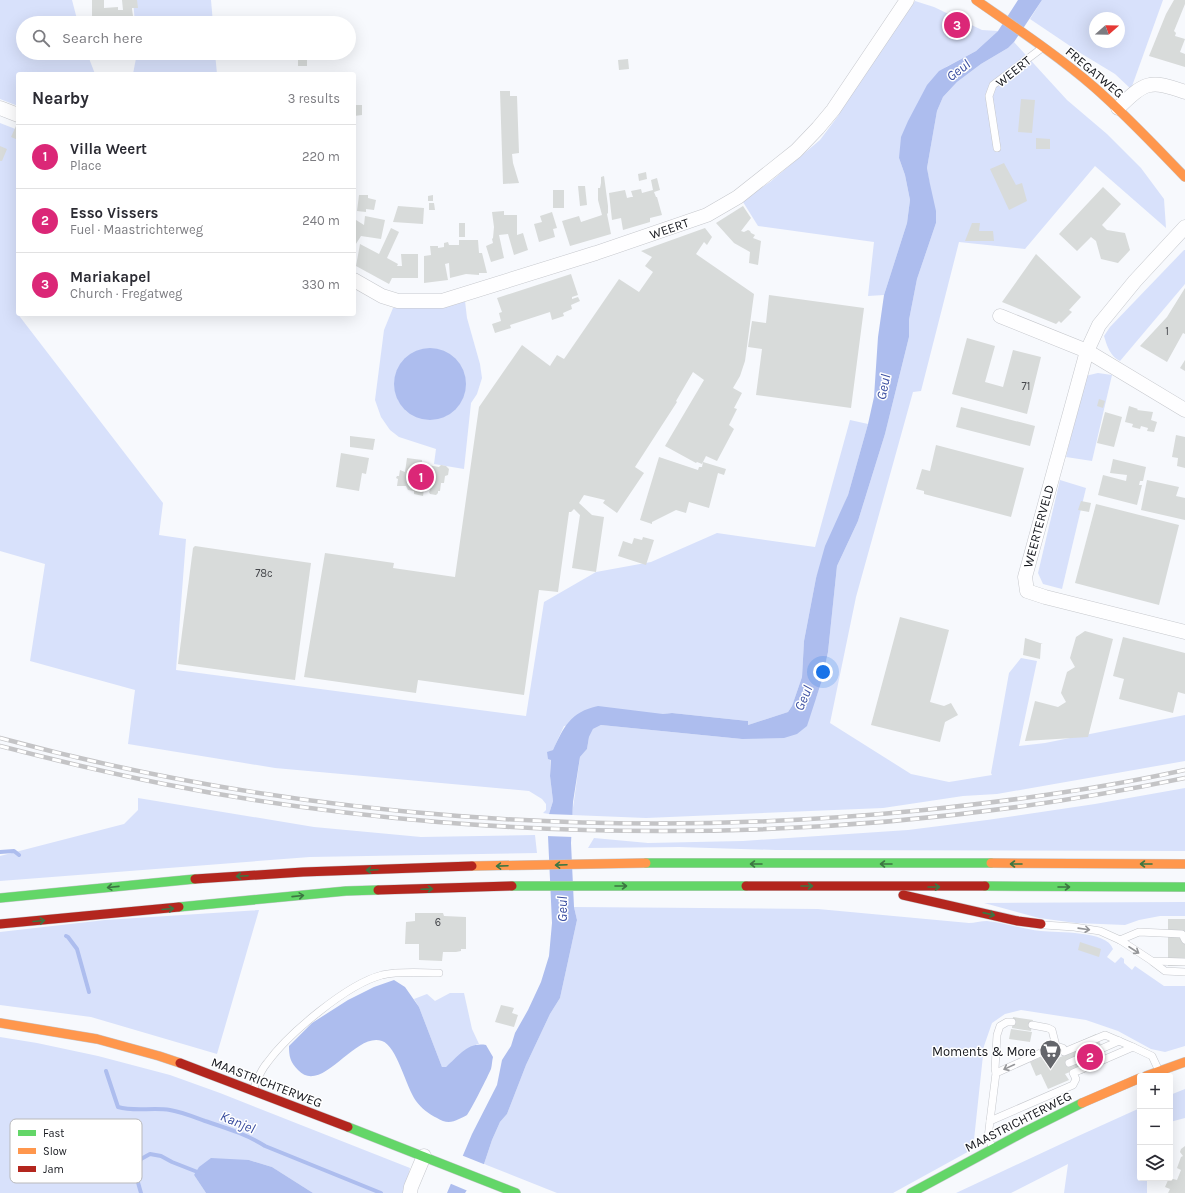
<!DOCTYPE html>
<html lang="en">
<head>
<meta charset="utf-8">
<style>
  body { margin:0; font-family:Karla,sans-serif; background:#f7f7f7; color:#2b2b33 }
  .controls { position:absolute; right:12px; bottom:12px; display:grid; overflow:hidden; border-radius:4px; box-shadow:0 4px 16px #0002 }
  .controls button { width:36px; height:36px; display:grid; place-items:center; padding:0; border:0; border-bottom:1px solid #e1e1e2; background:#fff; color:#2b2b33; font:20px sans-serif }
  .compass { position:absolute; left:1089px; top:12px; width:36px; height:36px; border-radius:50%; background:#fff; box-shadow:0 4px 16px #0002; rotate:70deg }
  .you { position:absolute; left:823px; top:672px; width:14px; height:14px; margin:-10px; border:3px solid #fff; border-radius:50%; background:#1a73e8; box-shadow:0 0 0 6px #1a73e833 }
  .badge { display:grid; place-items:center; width:26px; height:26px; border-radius:50%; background:#db2777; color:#fff; font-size:13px; font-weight:700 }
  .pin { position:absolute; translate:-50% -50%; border:2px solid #fff; box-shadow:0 1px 4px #0006 }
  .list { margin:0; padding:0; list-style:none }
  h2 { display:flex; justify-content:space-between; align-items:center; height:52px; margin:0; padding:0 16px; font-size:17px }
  h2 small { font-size:13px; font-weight:400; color:#7c7c81 }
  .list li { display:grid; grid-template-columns:26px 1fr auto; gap:12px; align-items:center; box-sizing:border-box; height:64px; padding:0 16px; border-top:1px solid #e1e1e2 }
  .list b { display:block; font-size:15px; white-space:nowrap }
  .list p { margin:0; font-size:13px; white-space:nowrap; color:#7c7c81 }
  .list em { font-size:13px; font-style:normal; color:#7c7c81 }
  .icon { flex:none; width:22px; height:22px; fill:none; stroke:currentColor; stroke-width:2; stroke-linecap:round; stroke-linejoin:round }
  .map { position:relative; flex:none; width:1185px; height:1193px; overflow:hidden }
  .search { position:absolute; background:#fff; box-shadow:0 4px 16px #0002; left:16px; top:16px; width:340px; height:44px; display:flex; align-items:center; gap:10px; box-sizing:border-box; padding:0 14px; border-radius:22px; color:#7c7c81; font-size:15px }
  .panel { position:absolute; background:#fff; box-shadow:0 4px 16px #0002; left:16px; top:72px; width:340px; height:244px; border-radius:4px }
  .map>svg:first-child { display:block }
</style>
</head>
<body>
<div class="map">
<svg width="1185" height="1193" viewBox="0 0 1185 1193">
  <rect width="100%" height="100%" fill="#f7f9fd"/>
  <g fill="#d8e1fb" fill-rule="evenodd">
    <polygon points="0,0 72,0 78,23 23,23 23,53 87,53 95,74 18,74 18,106 0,99"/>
    <polygon points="133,0 211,0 213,23 135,23"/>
    <path d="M1042,0H1163L1131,89L1115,74L1082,54L1030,19ZM1095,18H1119V42H1095Z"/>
    <polygon points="915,1 934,7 982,30 998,31 976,51 946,67 899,158 905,175 910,200 907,223 884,295 868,296 874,242 758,226 743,202 755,192 770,182 820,140 838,116 845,100"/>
    <polygon points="1014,42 1067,100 1107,134 1141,168 1164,199 1166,228 1095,166 1025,249 959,242 921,391 913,392 856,597 830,723 911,774 949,782 992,775 991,773 1009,673 1021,658 1037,661 1019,746 1045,743 1185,715 1185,761 997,794 963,796 883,808 646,818 572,815 580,757 587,749 589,737 593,729 601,725 742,739 816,698 822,680 828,652 837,566 858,521 885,434 909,337 909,320 917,279 936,223 927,168 937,111 943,97 957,82 981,64 1008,48"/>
    <polygon points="137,53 215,53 217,74 133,74"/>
    <polygon points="0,123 18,130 18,309 17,313 163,503 159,535 186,539 176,670 526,716 544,602 596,572 651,562 717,533 815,547 850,420 868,424 848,495 816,578 804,641 802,677 792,706 788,712 748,725 748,721 672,713 564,726 553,750 551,751 550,776 553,801 549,814 543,813 546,810 546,804 542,799 529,791 275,768 128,744 135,690 30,661 45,564 0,551"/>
    <path d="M1184,250H1185V284L1120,361C1110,356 1107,346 1104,336L1110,327Z"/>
    <path d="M465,301L467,318L480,364L482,378L477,394L471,403L464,469L434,464L436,449L399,437L390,430L381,417L375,400L384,330L393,308ZM464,394L458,406L446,416L435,419L406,411L398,400Z"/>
    <polygon points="1098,373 1112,375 1092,461 1066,457 1085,376"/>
    <polygon points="1060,480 1086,488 1062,589 1043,584 1038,573"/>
    <polygon points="1185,788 1185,851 776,850 679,847 588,848 594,838 648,843 743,841 908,830 987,820 1095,804"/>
    <polygon points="138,798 314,827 421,837 535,835 537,853 310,857 0,881 0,856 124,824 138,810"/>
    <polygon points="1185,902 1185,916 1160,916 1139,920 1125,925 1076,923 1039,918 984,903"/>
    <path d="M574,907L818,909L969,923C974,923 981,921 987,921C1005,923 1023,929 1041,931C1057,933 1107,930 1113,949L1107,957L1115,963L1121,957L1124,959V963L1132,970L1135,966L1164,986H1185V1046L1165,1052L1151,1049L1118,1031L1086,1020L1021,1010L1005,1014L992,1023L984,1046L973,1149L893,1193H557L484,1164L492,1140L500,1122L507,1114L526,1065L550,1014L560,998L577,920Z"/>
    <polygon points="259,910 217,1054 91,1017 0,1005 0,932 105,920"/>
    <polygon points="450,993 464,993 472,1029 479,1044 477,1044 446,1067 442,1067 419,1007 414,999 427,994 435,1001"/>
    <polygon points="0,1037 37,1043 98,1056 170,1075 220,1093 410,1168 405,1193 313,1193 272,1167 249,1160 194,1175 206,1193 0,1193"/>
    <polygon points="1185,1089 1185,1118 1170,1122 1170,1095"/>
    <polygon points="1140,1108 1140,1178 1147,1178 1147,1193 1064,1193 1068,1164 1011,1193 956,1193 1076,1137"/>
  </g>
  <g fill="#adbdee">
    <path d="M1018,0H1042L1014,42L1008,48L981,64L957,82L943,97L937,111L927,168L930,184L936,211V223L917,279L909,320V337L885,434L858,521L837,566L828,652L822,680L807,726L797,734L784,738L742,739L601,725L593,729L589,737L587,749L580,757L573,802L571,843L574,907L577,920L560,998L550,1014L526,1065L507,1114L500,1122L492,1140L484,1164L465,1193H447L472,1134L497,1085L502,1060L511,1046L515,1033L528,1010L541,982L549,956L552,923L548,836L549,814L553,801L550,776L551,760L548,759L547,752L553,750C564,727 570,712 598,706L663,714L672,713L748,721V725L788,712L792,706L802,677L804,641L816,578L825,546L848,495L868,424L874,397L878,337L884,295L907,223L910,200L905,175L899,158L901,137L908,121L927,85L939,71L976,51L998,31Z"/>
    <circle cx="430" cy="384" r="36"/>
    <path d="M394,980L405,987L419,1007L442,1067H446C459,1056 467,1042 486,1045L493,1057C492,1061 492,1065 491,1069C489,1074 470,1112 467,1115C465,1116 462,1118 459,1119C451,1123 445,1123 437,1118C429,1114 421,1108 416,1101C406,1087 397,1046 382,1041C355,1031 322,1096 298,1070C290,1062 289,1056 289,1046L312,1023L348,1000L374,987Z"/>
    <polygon points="211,1158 249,1160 272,1167 313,1193 206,1193 194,1175 199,1167"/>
  </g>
  <g fill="#f7f9fd">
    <polygon points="547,814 574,815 573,837 546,836"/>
    <polygon points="461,1155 486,1165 468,1191 449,1183"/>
  </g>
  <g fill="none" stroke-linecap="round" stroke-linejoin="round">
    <g stroke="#adbdee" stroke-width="4">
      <polyline points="0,852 14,851 19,855"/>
      <polyline points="66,936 68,937 77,949 89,992"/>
      <path d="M106,1071L118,1107C135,1112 153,1107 170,1110C182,1112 194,1117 205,1121C226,1128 246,1134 265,1146L381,1193"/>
      <polyline points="141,1193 137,1179 136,1169 141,1159 150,1154 161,1156 172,1162 200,1173"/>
    </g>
  </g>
  <g fill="#d8dbda">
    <polygon points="92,0 104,0 104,8 118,7 118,10 123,10 122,0 137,0 138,8 132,8 132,9 134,23 88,23 88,22 92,22"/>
    <polygon points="1174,0 1185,0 1185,4 1174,31 1176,33 1175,36 1185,39 1180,52 1185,54 1185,67 1149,56 1166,14"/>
    <polygon points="957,19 960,23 956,26 953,23"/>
    <rect x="298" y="53" width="9" height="13"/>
    <polygon points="628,59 629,69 619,70 618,60"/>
    <polygon points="500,91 510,91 510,96 517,96 519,153 512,154 513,163 519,183 503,184"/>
    <polygon points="1021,99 1035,100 1032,133 1018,132"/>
    <polygon points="354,105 362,105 362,115 354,116"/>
    <polygon points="16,126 18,127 18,140 11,137"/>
    <polygon points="1036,138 1050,139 1050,149 1036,149"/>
    <polygon points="0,146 7,149 2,161 0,161"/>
    <polygon points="1004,163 1016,185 1022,183 1027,201 1009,210 990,169"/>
    <polygon points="646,172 647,179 639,181 638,174"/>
    <polygon points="604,176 608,206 608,213 607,214 611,234 570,246 562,221 579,216 581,222 602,215 598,200 598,188 600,188 601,183 601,177"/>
    <polygon points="657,178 660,190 654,192 656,197 657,197 662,215 650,218 650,222 623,230 621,218 612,220 609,193 625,190 627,198 631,197 633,197 631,191 641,189 642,193 653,190 651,180"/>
    <polygon points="578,186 585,186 587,205 580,206"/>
    <polygon points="1103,187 1121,204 1102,225 1107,230 1125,233 1130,250 1118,263 1101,259 1096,241 1091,237 1077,251 1059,234"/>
    <rect x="553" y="190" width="11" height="18"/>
    <polygon points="359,195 368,195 368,198 376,200 374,210 366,209 366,212 357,211"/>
    <polygon points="433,195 433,201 428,201 428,196"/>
    <polygon points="429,203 434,203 435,210 429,210"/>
    <polygon points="398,206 424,208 423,224 393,222"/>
    <polygon points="743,206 751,218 741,231 744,232 748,230 750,231 751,233 755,235 753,238 761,241 758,265 749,263 750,252 734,243 716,223"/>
    <polygon points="504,211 504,215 517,215 517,235 523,233 528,250 514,255 508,234 499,235 504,258 491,262 486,246 493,243 492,239 493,238 494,227 492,212"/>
    <polygon points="552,212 557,228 553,229 555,237 539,242 534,224 542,222 540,216"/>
    <polygon points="365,216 385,220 381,239 361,236 354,247 354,224 356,220 364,225"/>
    <rect x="459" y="223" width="6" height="14"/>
    <polygon points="972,223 980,223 979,231 993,231 994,241 965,241"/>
    <polygon points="391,228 399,232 387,258 398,264 397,266 402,266 401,254 418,254 418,278 392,278 389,284 356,266 360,244 379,254"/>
    <polygon points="705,228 712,237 707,245 704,242 696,254 754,294 745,361 740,376 733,388 742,393 734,408 737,409 729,425 734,429 717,461 706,456 702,464 697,462 696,463 665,446 704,380 693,372 676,401 677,402 635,467 644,473 617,513 603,503 605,500 584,495 579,503 592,515 604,517 596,572 572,568 580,515 574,509 571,512 569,512 558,592 539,590 524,695 418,680 416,693 304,677 325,553 394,563 393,568 455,577 479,407 522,345 550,366 557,355 564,359 619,279 639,292 653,272 645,266 652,257 641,251"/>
    <polygon points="459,240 478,240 479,253 482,253 487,273 479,273 479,275 466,274 450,278 449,263 445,264 448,280 424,283 424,256 431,255 430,246 438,246 438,248 444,247 444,243 448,242 449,245 459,245"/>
    <polygon points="1036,254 1081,297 1069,310 1072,312 1061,323 1059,321 1056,324 1002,302"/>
    <polygon points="571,274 578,295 572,297 572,299 578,297 580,301 571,305 572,309 563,313 564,316 552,320 550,312 510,325 511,328 495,333 492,324 501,321 499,313 502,312 497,298"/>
    <polygon points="1185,288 1185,334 1183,333 1167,362 1140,346 1167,317"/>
    <polygon points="769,295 864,308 851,408 756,395 762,349 748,347 752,321 766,323"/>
    <polygon points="967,338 995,346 985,382 1003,387 1013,350 1041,357 1027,414 952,394"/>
    <polygon points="1185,360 1185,371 1180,368"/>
    <polygon points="1099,399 1105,401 1103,408 1097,406"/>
    <polygon points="1129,406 1138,409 1137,410 1153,412 1151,420 1157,422 1154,432 1147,431 1148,428 1141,426 1140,429 1132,427 1133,424 1125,422"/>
    <polygon points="961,407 1035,426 1030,446 956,427"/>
    <polygon points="1105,412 1122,417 1114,447 1097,443"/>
    <polygon points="1176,435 1185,437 1185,468 1177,466 1178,458 1172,457"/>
    <polygon points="350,436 375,439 373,450 350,447"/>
    <polygon points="936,445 1024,468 1011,517 924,494 924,491 916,489 922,469 930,471"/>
    <polygon points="341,453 369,458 366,474 362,473 359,491 336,487"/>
    <polygon points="659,457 698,470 699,467 702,467 703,462 726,469 724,475 718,473 709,508 689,502 686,513 676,510 652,522 652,524 640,520"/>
    <polygon points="407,458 422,460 422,464 439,467 441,465 446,466 449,469 448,475 445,476 444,483 441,483 440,491 438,491 438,493 436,495 430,494 429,492 430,490 424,489 423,496 414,494 414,491 408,490 406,486 397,486 398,479 396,478 397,476 399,476 400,470 405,472"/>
    <polygon points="1113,459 1146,467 1143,481 1140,481 1139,485 1142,485 1137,505 1098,495 1103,475 1126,481 1127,475 1110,473"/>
    <polygon points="1147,480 1179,487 1176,496 1185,498 1185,520 1141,510"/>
    <polygon points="1081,501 1091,503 1089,512 1078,510"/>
    <polygon points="1096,504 1179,525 1159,605 1075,583"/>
    <polygon points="643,537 654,540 646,565 618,556 623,541 632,544 634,538 642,540"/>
    <polygon points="195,546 311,563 295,680 178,664 193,548"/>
    <polygon points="900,617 949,630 930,702 944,706 951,703 958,715 945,722 940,742 871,725"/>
    <polygon points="1085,631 1113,639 1088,737 1025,741 1035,701 1058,707 1066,702 1061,693 1067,672 1075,667 1070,658 1076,637"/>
    <polygon points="1123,637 1185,653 1185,694 1178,692 1173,713 1119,699 1124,679 1113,676"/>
    <polygon points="1025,638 1043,644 1041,644 1040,659 1023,655"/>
    <polygon points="415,913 443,913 444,916 466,917 466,949 461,949 461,951 456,952 443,952 442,961 419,960 419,944 405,944 406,922 415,921"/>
    <rect x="1168" y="919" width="17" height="47"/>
    <polygon points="1080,942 1101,949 1099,957 1078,950"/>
    <polygon points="501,1005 514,1008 512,1013 518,1015 514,1027 495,1022"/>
    <polygon points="1013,1017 1033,1020 1031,1031 1012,1028"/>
    <polygon points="1011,1029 1032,1032 1030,1042 1009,1039"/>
    <polygon points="1096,1034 1108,1062 1081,1074 1079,1068 1065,1074 1069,1080 1048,1089 1041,1074 1036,1076 1030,1062 1056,1051 1058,1058 1072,1052 1069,1046"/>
    <polygon points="1185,1146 1185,1193 1168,1193 1170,1189 1165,1187 1169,1178 1177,1180 1181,1170 1177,1168 1181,1157 1183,1156 1180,1152 1181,1149"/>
  </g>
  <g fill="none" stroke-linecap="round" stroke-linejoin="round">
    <defs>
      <g id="lane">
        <polyline points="997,148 989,96 993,85 1042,48"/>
        <polyline points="1044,925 1074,927 1100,931 1120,940 1152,961 1185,962"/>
        <polyline points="1120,940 1139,932 1182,934 1185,940"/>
        <polyline points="1153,962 1165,971 1185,972"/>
        <polyline points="1032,1025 1048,1028 1052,1030 1056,1046"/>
        <polyline points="1069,1063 1119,1041"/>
        <polyline points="996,1073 995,1069 997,1035 1000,1026 1007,1022 1012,1022"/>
        <path d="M253,1090C257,1081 260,1071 267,1063C288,1034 347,984 382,975C400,971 420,973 439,973"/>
        <polyline points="990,1121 996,1073 1056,1046 1063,1048 1064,1052 1105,1035 1133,1047"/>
        <polyline points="993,1148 988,1138 990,1121 1073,1085 1076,1079 1073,1073 1133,1047 1152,1056 1159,1071"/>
      </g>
      <g id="street">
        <polyline points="0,108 18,115"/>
        <path d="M1118,108C1145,82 1149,79 1185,92"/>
        <polyline points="1185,227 1135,281 1099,325 1087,351 1025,577 1027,591 1045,597 1185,632"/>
        <polyline points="354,280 382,296 398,301 442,301 596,253 707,215 738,197 796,151 818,128 833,110 907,0"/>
        <polyline points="1000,316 1087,351 1185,410"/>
        <polyline points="410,1193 411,1187 424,1156"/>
      </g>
      <g id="fast">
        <polyline points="646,863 991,863"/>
        <polyline points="512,886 746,886"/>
        <polyline points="985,886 1185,887"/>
        <polyline points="0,898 195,879"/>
        <polyline points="179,907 346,891 378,890"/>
        <polyline points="348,1127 516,1193"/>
        <polyline points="911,1193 1024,1132 1082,1103"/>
      </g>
      <g id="slow">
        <path d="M976,0C1016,28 1057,55 1094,87C1126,115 1155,146 1185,177"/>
        <polyline points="991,863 1185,864"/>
        <polyline points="472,866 646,863"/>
        <polyline points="0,1023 97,1039 159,1056 180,1063"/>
        <polyline points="1146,1076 1185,1062"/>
        <polyline points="1082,1103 1140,1078"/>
      </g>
      <g id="jam">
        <polyline points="195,879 303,872 472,866"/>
        <polyline points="746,886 985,886"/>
        <polyline points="378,890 512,886"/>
        <polyline points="903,895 1018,921 1041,924"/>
        <polyline points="0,924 179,907"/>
        <polyline points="180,1063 348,1127"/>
      </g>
    </defs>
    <use href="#lane" stroke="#c6c8cd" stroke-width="8"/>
    <use href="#street" stroke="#c6c8cd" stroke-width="15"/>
    <use href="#fast" stroke="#c6c8cd" stroke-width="10"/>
    <use href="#slow" stroke="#c6c8cd" stroke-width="10"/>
    <use href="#jam" stroke="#c6c8cd" stroke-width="10"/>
    <use href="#lane" stroke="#fefeff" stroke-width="7"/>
    <use href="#street" stroke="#fefeff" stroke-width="14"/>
    <use href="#fast" stroke="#63d668" stroke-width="9"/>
    <use href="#slow" stroke="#ff974d" stroke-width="9"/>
    <use href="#jam" stroke="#b3261e" stroke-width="9"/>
    <defs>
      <g id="rail">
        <path d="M0,738C299,819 616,841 924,810C1011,801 1099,789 1185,770"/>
        <path d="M0,746C54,760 109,773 164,784C254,802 346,814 438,822C687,842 940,829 1185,778"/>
      </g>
    </defs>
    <use href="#rail" stroke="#c4c4c6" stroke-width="4.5"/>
    <use href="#rail" stroke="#fff" stroke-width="3" stroke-dasharray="9" stroke-linecap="butt"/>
  </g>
  <defs><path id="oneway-shaft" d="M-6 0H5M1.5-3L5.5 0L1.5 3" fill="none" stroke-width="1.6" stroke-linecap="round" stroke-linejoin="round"/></defs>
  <g stroke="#3c7642">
    <use href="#oneway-shaft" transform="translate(756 864) rotate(180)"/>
    <use href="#oneway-shaft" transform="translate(886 864) rotate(-180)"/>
    <use href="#oneway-shaft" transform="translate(1016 864) rotate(-180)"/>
    <use href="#oneway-shaft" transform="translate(1146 864) rotate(-180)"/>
    <use href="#oneway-shaft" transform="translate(561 865) rotate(178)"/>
    <use href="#oneway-shaft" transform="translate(502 866) rotate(178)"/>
    <use href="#oneway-shaft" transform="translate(372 870) rotate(178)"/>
    <use href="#oneway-shaft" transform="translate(242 876) rotate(177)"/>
    <use href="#oneway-shaft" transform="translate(621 886)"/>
    <use href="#oneway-shaft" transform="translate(807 886)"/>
    <use href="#oneway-shaft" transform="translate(113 887) rotate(174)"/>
    <use href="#oneway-shaft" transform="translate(934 887)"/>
    <use href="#oneway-shaft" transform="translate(1064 887)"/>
    <use href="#oneway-shaft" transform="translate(427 889) rotate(-2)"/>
    <use href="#oneway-shaft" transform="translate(298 896) rotate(-6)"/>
    <use href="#oneway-shaft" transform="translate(168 909) rotate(-5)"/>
    <use href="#oneway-shaft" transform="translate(989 914) rotate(13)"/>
    <use href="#oneway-shaft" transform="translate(39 921) rotate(-5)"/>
  </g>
  <g stroke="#959699">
    <use href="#oneway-shaft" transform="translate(1084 929) rotate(8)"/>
    <use href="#oneway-shaft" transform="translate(1134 950) rotate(33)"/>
    <use href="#oneway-shaft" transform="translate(1009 1067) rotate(155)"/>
  </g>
  <defs>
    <symbol id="supermarket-pin" viewBox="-11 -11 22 30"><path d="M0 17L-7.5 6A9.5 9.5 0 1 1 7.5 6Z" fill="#64666b" stroke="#fff"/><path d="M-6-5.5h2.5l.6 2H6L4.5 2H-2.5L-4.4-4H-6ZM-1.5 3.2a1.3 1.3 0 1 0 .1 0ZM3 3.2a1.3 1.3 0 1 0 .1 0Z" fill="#fff"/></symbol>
  </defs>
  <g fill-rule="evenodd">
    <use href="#supermarket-pin" x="1038" y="1038" width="25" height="34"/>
  </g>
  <g text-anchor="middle" stroke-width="3" stroke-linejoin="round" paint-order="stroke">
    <g font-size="11" fill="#46484c">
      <text x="1167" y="335">1</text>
      <text x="1026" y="390">71</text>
      <text x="264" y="577">78c</text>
      <text x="438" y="926">6</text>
    </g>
    <g font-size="13" fill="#15171d" stroke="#fff">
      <text transform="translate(1013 71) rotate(-39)" y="5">WEERT</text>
      <text transform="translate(1095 72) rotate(40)" y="5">FREGATWEG</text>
      <text transform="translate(669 228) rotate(-19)" y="5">WEERT</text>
      <text transform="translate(1038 526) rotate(-75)" y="5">WEERTERVELD</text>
      <text transform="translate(267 1082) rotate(21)" y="5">MAASTRICHTERWEG</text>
      <text transform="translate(1018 1121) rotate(-27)" y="5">MAASTRICHTERWEG</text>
    </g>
    <g font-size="13" fill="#15171d" stroke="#fff" text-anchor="end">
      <text x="1036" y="1056">Moments &amp; More</text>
    </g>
    <g font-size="14" font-style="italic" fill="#3b4fa1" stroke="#fff">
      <text transform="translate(958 70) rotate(-38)" y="5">Geul</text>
      <text transform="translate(883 387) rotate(-79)" y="5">Geul</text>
      <text transform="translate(803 698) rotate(-67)" y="5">Geul</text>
      <text transform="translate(562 909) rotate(-90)" y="5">Geul</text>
      <text transform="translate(238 1122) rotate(23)" y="5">Kanjel</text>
    </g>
  </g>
  <rect x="10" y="1119" width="132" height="64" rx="6" fill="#fff" stroke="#b9b9bb" stroke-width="1"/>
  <rect x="18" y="1130" width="18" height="6" fill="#63d668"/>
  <rect x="18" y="1148" width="18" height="6" fill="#ff974d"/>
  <rect x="18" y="1166" width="18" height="6" fill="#b3261e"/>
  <g font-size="11" fill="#15171d">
    <text x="43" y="1137">Fast</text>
    <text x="43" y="1155">Slow</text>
    <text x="43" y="1173">Jam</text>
  </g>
</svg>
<div class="controls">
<button>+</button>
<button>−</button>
<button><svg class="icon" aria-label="layers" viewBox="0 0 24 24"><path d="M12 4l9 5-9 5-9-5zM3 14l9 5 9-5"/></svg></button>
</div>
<svg class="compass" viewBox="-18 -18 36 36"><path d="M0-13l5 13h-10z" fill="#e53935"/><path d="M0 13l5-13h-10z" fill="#7c7c81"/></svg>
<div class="you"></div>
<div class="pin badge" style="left:421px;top:477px">1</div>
<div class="pin badge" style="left:1090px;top:1057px">2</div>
<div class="pin badge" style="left:957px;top:25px">3</div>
<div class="search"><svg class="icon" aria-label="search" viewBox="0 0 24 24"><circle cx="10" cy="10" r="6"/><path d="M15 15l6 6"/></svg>Search here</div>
<section class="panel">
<h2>Nearby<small>3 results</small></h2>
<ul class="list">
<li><span class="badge">1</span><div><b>Villa Weert</b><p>Place</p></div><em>220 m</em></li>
<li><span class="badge">2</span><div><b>Esso Vissers</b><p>Fuel · Maastrichterweg</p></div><em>240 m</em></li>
<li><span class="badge">3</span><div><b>Mariakapel</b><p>Church · Fregatweg</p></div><em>330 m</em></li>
</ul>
</section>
</div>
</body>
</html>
